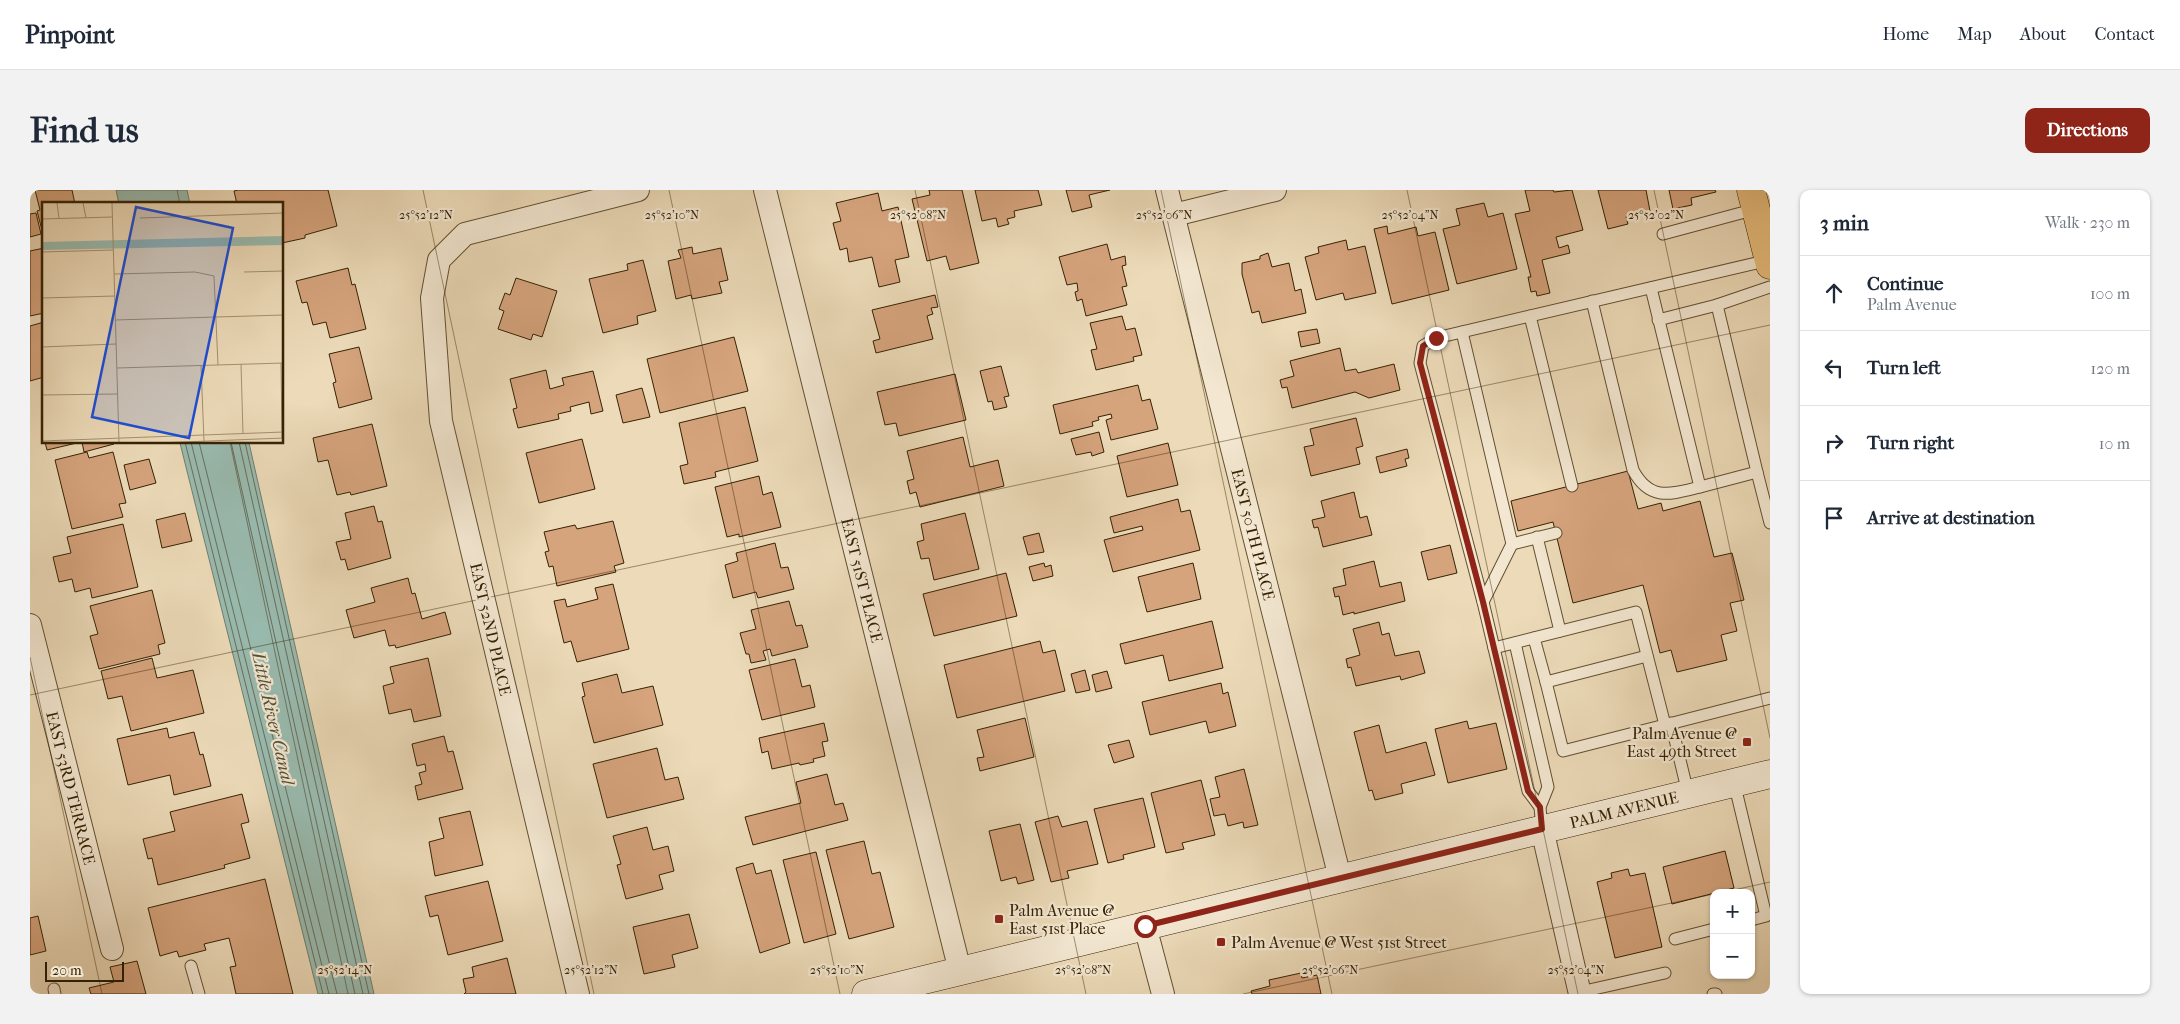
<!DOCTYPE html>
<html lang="en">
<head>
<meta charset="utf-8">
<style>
  body { margin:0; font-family:"IM FELL French Canon",serif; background:#f2f2f3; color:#1f2937 }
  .controls { position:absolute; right:15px; bottom:15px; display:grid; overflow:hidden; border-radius:10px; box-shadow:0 1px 4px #0004 }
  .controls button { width:45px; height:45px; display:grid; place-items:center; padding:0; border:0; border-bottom:1px solid #e0e1e3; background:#fff; color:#1f2937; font:25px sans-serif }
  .scale { position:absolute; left:15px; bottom:12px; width:79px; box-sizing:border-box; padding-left:5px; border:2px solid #352204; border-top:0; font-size:14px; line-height:18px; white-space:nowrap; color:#352204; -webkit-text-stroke:4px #f3e7d1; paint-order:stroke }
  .stop { position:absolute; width:15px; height:15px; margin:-11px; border:4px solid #8f2418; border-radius:50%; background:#fff }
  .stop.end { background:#8f2418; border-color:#fff; box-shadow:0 1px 5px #0008 }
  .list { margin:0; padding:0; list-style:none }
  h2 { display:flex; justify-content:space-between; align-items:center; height:65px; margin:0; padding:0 20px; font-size:21px }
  h2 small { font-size:16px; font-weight:400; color:#747a83 }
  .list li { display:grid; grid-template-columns:32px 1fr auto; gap:15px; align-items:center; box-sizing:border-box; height:75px; padding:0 20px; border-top:1px solid #e0e1e3 }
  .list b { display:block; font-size:19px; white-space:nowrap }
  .list p { margin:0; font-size:16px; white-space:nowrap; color:#747a83 }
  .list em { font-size:16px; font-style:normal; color:#747a83 }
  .icon { flex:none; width:28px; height:28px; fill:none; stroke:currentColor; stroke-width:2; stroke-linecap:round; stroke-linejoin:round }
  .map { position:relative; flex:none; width:1740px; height:804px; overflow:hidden; border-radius:10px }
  header { display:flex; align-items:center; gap:30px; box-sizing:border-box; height:70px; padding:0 25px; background:#fff; border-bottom:1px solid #e0e1e3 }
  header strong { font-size:24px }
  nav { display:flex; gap:28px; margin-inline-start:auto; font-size:18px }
  .intro { display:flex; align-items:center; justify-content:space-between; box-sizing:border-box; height:120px; padding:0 30px }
  h1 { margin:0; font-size:35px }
  .button { padding:12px 22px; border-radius:10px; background:#8f2418; color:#fff; font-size:18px; font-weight:700 }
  main { display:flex; gap:30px; padding:0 30px }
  aside { flex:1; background:#fff; border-radius:10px; box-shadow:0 1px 4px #0004 }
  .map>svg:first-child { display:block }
</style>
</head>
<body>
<header>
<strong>Pinpoint</strong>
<nav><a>Home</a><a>Map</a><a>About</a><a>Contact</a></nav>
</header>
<div class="intro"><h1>Find us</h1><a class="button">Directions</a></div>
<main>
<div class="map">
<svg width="1740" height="804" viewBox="0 0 1740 804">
  <rect width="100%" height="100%" fill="#ecdab8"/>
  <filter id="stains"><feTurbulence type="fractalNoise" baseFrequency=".004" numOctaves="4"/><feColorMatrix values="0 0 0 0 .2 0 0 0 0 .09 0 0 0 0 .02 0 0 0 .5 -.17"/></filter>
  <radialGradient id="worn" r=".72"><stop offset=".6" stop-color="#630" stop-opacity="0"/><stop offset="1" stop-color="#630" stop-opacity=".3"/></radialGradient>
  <g fill="#99bbb0" stroke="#717e6b">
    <polygon points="86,0 157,0 160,14 89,14"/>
    <polygon points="150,253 219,253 344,804 288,804"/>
  </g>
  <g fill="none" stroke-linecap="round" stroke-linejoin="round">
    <g stroke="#676e5a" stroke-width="1">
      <polyline points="155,252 293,804"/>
      <polyline points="161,252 299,804"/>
      <polyline points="169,252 307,804"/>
      <polyline points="201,252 325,804"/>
      <polyline points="209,252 333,804"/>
      <polyline points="215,252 339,804"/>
    </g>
  </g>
  <g fill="#d5a37c" stroke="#352204">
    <polygon points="5,0 42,0 45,14 14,14 13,44 7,21 10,20"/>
    <polygon points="208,0 298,0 307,36 275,45 275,48 252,53 252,14 207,14 204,1"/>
    <polygon points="899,0 932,0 949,73 920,80 916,66 897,71 882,9 900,5"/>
    <polygon points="945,0 1008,0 1012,15 984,21 985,27 977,29 979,34 968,37 966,28 952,31"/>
    <polygon points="1036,0 1080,0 1059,5 1062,17 1042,22"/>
    <polygon points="1495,0 1523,0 1524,2 1542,0 1553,40 1526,47 1529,58 1538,55 1540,63 1512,70 1520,103 1507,106 1506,101 1501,102 1498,87 1501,87 1485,24 1500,21"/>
    <polygon points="1568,0 1616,0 1620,21 1596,27 1598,34 1578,39"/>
    <polygon points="1639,0 1685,0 1686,2 1661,8 1662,15 1643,19"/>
    <polygon points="848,3 852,21 868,17 879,67 865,70 870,92 849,97 842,67 819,72 817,58 810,60 803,33 811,31 806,13"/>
    <polygon points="1454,13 1458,27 1473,23 1487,79 1427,94 1413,39 1430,35 1426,19"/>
    <polygon points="6,23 11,44 0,47 0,24"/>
    <polygon points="1357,36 1358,44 1386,37 1388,46 1405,42 1419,100 1362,114 1344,39"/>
    <polygon points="1316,50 1318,60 1335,56 1346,103 1315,110 1313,103 1286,110 1275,67 1289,63 1288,57"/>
    <polygon points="1077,54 1081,70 1095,66 1096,75 1092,76 1097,96 1092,97 1097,115 1056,126 1052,109 1047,111 1045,102 1048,101 1047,93 1037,95 1029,67"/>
    <polygon points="662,57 663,64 691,58 698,90 689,92 692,103 662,109 661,105 646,109 638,71 651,68 648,60"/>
    <polygon points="14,58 14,123 0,126 0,61"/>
    <polygon points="1238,63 1242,77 1259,73 1265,101 1271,99 1276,123 1232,133 1229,121 1222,123 1212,84 1212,73 1230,69 1230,66"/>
    <polygon points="613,70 626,121 607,126 608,134 573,143 559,89 598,80 597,74"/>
    <polygon points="318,78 322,95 325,94 336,139 300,148 296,132 283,135 277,112 272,113 266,91"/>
    <polygon points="486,88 527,101 512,147 503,144 501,150 468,139 474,121 469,119 475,103 480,105"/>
    <polygon points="905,105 908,117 901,118 903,124 897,126 903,149 846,163 843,151 850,149 842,120"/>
    <polygon points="1092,126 1096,140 1105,138 1112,165 1103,167 1104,171 1066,180 1061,160 1067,159 1060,133"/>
    <polygon points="14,132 14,187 0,191 0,136"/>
    <polygon points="1287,139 1290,153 1271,157 1268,142"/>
    <polygon points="704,147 718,201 630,223 617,169"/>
    <polygon points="329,157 342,209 309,218 303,193 306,192 299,164"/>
    <polygon points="1310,158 1315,181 1326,179 1328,183 1364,174 1370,200 1339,208 1325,202 1262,218 1257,197 1252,198 1250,190 1264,186 1260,171"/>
    <polygon points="971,176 979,206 974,207 977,217 964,220 962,211 958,212 950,181"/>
    <polygon points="516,180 520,199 534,195 532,188 563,181 573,221 561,224 559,212 540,217 541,221 528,224 529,229 488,238 483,219 487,218 480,189"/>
    <polygon points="925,184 936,230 869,246 866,233 855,235 847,202"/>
    <polygon points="1108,195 1112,211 1120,209 1128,239 1081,250 1076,230 1082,228 1081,224 1068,227 1069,230 1062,232 1063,236 1030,244 1023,215"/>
    <polygon points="612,198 620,227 593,233 586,205"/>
    <polygon points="715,217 728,271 685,282 686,287 654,294 650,276 658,274 649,233"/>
    <polygon points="1326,228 1333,256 1326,258 1330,274 1281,286 1274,257 1284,255 1280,239"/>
    <polygon points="342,234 357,296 321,305 320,302 307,305 298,270 288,272 283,248"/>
    <polygon points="1069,242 1074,262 1062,266 1061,262 1046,265 1041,249"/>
    <polygon points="933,247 940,277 968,270 974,296 890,317 886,302 880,304 877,291 884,289 877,261"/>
    <polygon points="552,249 565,299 509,313 496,263"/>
    <polygon points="15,252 51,252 17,260"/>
    <polygon points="52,252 84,252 84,254 54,262"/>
    <polygon points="1138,253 1148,295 1097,307 1087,266"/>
    <polygon points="1377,259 1379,268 1375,269 1377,276 1350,283 1346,267"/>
    <polygon points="57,262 59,268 83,262 96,313 89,314 93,327 42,339 25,270"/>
    <polygon points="119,269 126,293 100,300 94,275"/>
    <polygon points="1598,281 1608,319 1631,313 1633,321 1670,311 1684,367 1702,363 1714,410 1700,413 1707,441 1691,445 1697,470 1647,482 1641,460 1630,463 1613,395 1543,413 1523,332 1488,341 1481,311"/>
    <polygon points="729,286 733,305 742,302 751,337 709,347 709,344 697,347 685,297"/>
    <polygon points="1324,302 1330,328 1337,326 1342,345 1293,357 1288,337 1284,338 1282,330 1295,327 1291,311"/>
    <polygon points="1148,309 1151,322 1160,320 1170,360 1083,382 1074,350 1113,340 1112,336 1084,343 1080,327"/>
    <polygon points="344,316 348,332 352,331 361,368 318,380 315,369 311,370 306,352 321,349 315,323"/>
    <polygon points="155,323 162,351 132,358 126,330"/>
    <polygon points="935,323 949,379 904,390 899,368 891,369 887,352 894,350 891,334"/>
    <polygon points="583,331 594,373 584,376 586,382 527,396 523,376 519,377 515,362 519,361 514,342 545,335 547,339"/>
    <polygon points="93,334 108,397 62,408 60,398 45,402 42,389 29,392 23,367 41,363 37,347"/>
    <polygon points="1009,343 1014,362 998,365 993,347"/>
    <polygon points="745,353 751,378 758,377 764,399 728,408 726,402 703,408 695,375 708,371 706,363"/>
    <polygon points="1420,355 1427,383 1398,390 1391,362"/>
    <polygon points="1344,371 1350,397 1371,392 1375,411 1324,424 1324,422 1313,425 1309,406 1305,407 1303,398 1316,395 1313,379"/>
    <polygon points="1014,373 1015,377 1021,375 1023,386 1003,391 999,377"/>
    <polygon points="1163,373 1171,409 1117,422 1108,387"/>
    <polygon points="976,383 987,426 904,446 893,404"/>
    <polygon points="378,388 382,404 385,403 392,429 415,422 421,444 366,458 365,455 359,456 355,440 324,448 316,420 345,412 341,398"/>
    <polygon points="583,394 599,459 547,472 541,451 534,453 524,411 535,409 537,417 568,409 565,398"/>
    <polygon points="122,400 135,453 128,455 130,464 69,479 60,446 68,444 60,416"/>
    <polygon points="759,411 766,436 772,435 778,457 742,466 740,459 733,461 736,470 721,473 719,464 716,464 710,443 726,439 721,420"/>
    <polygon points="1182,431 1193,478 1139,491 1133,465 1095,474 1090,454"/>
    <polygon points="1349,432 1352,445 1359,443 1365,466 1389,461 1395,483 1371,490 1370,486 1326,496 1321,477 1318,478 1316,469 1330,465 1323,439"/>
    <polygon points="1010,451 1013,463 1025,460 1035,501 927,528 914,475"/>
    <polygon points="122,468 127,488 163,480 174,523 101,541 92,506 78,509 71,481"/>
    <polygon points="398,468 411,526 384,532 381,519 359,524 353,496 364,493 360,477"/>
    <polygon points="765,469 772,497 780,495 785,517 732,530 719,480"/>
    <polygon points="1055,480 1060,500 1046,503 1041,484"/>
    <polygon points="1077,481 1082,498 1066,502 1062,485"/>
    <polygon points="587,484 592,503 623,496 633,535 564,553 552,507 555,506 552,493"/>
    <polygon points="1191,493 1193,504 1198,502 1206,536 1179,543 1176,531 1120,545 1112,512"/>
    <polygon points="995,528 1004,567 950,581 947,568 954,567 947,540"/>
    <polygon points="1437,531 1439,539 1466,533 1477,579 1418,593 1405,539"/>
    <polygon points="794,533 798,551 792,552 795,566 783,569 784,572 770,575 769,573 742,579 738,561 732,563 729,548"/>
    <polygon points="1349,535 1356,563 1396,552 1405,585 1371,594 1373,603 1345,610 1342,600 1339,601 1324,542"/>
    <polygon points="137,538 139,548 164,542 170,565 173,564 181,596 144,605 140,585 98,595 87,549"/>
    <polygon points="414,546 418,562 423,561 433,599 388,610 385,596 392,594 389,583 396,581 395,574 387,576 382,554"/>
    <polygon points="1099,550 1104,567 1084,573 1078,555"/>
    <polygon points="627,558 635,590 648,587 654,609 577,628 563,574"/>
    <polygon points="1214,579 1228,635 1214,638 1213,632 1198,636 1195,624 1184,626 1180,609 1190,607 1185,587"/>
    <polygon points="797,584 805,615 813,613 818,630 723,655 715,627 771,613 766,592"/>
    <polygon points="1171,590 1185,645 1152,653 1154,659 1136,663 1121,603"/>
    <polygon points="212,604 219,632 211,634 220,668 194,675 195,678 128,695 122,668 118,669 113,649 145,641 140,622"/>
    <polygon points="1113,608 1125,657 1093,665 1094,669 1078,673 1064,619"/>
    <polygon points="440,621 453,675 405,686 399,652 414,648 409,628"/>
    <polygon points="1028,626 1032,637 1057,631 1068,674 1037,681 1039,688 1021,692 1005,632"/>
    <polygon points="990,634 1004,690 988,694 986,687 971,691 959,641"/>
    <polygon points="617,637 623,660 638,656 644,681 629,685 633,699 596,709 587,675 591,674 583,646"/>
    <polygon points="834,651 842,684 850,682 864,737 819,749 796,660"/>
    <polygon points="1695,661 1704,698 1642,714 1633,677"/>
    <polygon points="786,662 806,744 774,753 753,670"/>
    <polygon points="723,673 726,684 741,680 760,753 730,763 706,678"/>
    <polygon points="1598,679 1600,686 1615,683 1632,757 1585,768 1567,692 1582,688 1581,683"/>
    <polygon points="235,689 263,804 206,804 200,777 206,776 199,748 174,754 176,760 149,767 147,761 130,766 118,718"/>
    <polygon points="458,691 473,751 418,765 408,725 400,727 395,706"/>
    <polygon points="659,724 668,758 642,765 645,777 614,784 603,737"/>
    <polygon points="8,726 16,761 0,765 0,728"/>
    <polygon points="477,768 486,804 434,804 436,802 433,789 444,787 442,777"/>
    <polygon points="107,771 116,804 61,804 59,798 84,792 80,777"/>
    <polygon points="1271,783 1272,788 1287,785 1291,804 1222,804 1221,801 1240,796 1239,790"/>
  </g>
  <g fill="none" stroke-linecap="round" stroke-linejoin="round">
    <defs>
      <g id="lane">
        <polyline points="1633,44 1726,19"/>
        <polyline points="1621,98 1670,297 1727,282 1687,115 1740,97"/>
        <path d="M1562,111L1603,280C1620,312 1641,304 1670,297"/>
        <polyline points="1500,126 1542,296"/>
        <polyline points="1628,130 1687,115"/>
        <polyline points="1432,142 1482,354 1526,343"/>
        <polyline points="1727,282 1740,333"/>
        <polyline points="1507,347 1530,441"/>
        <polyline points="1453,412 1482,354"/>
        <polyline points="1504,448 1516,492 1617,466"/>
        <polyline points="1485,453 1518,597 1510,617 1512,639"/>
        <polyline points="1464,458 1606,422 1635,535 1740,508"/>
        <polyline points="1516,492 1533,561 1635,535"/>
        <polyline points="1641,533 1658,603"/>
        <polyline points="1704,592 1736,726 1721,730"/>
        <polyline points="1510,617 1498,601 1453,412 1390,173 1393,156 1406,148 1739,70"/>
        <polyline points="1645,749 1684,739"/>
        <polyline points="161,776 169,804"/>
        <polyline points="24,799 25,804"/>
        <polyline points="1550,802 1635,783"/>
        <polyline points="1683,804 1686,804"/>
      </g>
      <g id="street">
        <path id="s1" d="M735,0L930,781"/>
        <path id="s2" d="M1137,0L1310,688"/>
        <polyline points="1144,25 1245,0"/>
        <path id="s3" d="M0,435L82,759"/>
        <polyline points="1512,639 1550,804"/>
        <polyline points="1115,736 1133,804"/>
        <polyline points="548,804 411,231 402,108 409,70 435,44 608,0"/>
      </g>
      <g id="secondary">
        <path id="s4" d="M836,804L1740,584"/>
      </g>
      <polyline id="primary" points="1721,0 1740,75"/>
    </defs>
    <use href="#lane" stroke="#635031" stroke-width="13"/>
    <use href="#street" stroke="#635031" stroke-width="24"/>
    <use href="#secondary" stroke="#352204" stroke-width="29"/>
    <use href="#primary" stroke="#352204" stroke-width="29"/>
    <use href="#lane" stroke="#f3e7d1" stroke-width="11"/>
    <use href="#street" stroke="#f3e7d1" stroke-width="22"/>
    <use href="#secondary" stroke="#f3e7d1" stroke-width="28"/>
    <use href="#primary" stroke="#e6bd7c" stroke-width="28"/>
  </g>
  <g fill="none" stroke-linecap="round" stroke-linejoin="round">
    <polyline stroke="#8f2418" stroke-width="6" points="1115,736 1512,639 1510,617 1498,601 1453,412 1390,173 1393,156 1406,148"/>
  </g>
  <path fill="none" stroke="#352204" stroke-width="1" stroke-opacity="0.45" d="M147,0L150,14M393,0L564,804M639,0L810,804M885,0L1056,804M1131,0L1302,804M1377,0L1548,804M1624,0L1740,548M200,252L318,804M0,467L72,804M0,505L1740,135M1690,703L1740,692M1213,804L1684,704"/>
  <g fill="#8f2418" stroke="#f3e7d1" stroke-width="2">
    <rect x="1712" y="547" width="10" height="10" rx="2.5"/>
    <rect x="964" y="724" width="10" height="10" rx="2.5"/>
    <rect x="1186" y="747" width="10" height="10" rx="2.5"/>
  </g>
  <g text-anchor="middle" stroke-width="4.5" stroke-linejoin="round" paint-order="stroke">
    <g font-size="16" fill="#352204" stroke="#f3e7d1">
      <text dy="6" stroke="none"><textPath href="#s2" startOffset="355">EAST 50TH PLACE</textPath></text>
      <text dy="6" stroke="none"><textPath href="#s1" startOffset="402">EAST 51ST PLACE</textPath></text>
      <text transform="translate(461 439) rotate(77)" y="6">EAST 52ND PLACE</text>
      <text dy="6" stroke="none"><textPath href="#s3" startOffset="168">EAST 53RD TERRACE</textPath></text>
      <text dy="6" stroke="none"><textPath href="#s4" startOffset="780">PALM AVENUE</textPath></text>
    </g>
    <g font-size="16" fill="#352204" stroke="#f3e7d1" text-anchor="start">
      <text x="1707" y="549" text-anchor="end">Palm Avenue @<tspan x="1707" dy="18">East 49th Street</tspan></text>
      <text x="979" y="726">Palm Avenue @<tspan x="979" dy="18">East 51st Place</tspan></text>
      <text x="1201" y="758">Palm Avenue @ West 51st Street</text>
    </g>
    <g font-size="18" font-style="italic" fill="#535038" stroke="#f3e7d1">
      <text transform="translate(243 528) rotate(77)" y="6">Little River Canal</text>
    </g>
  </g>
  <g transform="translate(12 12)">
    <rect width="241" height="241" fill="#ecdab8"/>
    <path d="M242,34L241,43L0,48V40Z" fill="#99bbb0"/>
    <path fill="none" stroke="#a39070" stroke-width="1" d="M15,1L17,16M41,1L44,16M70,1L77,241M98,16L242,11M0,17L70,15M0,50L71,48M202,70L242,69M72,72L153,70L172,74L176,163M0,96L73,94M73,118L242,113M0,145L74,142M239,161L240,236M199,162L201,232M159,163L162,239M75,166L242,161M0,193L76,192M0,239L242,230M116,241L242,236"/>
    <path fill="#1d4ed8" fill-opacity="0.15" stroke="#1d4ed8" stroke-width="2.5" d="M94,5L191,26L147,236L50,215Z"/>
    <rect width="241" height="241" fill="none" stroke="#352204" stroke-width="2.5"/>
  </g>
  <g font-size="12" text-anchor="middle" fill="#352204" stroke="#f3e7d1" stroke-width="4.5" stroke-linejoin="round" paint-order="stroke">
    <text x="396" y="29">25°52'12"N</text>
    <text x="642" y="29">25°52'10"N</text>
    <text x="888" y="29">25°52'08"N</text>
    <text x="1134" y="29">25°52'06"N</text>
    <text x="1380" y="29">25°52'04"N</text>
    <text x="1626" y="29">25°52'02"N</text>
    <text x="315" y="784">25°52'14"N</text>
    <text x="561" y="784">25°52'12"N</text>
    <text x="807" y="784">25°52'10"N</text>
    <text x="1053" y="784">25°52'08"N</text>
    <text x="1300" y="784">25°52'06"N</text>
    <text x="1546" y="784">25°52'04"N</text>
  </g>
  <rect width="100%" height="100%" filter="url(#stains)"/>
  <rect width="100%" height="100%" fill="url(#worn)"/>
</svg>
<div class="controls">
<button>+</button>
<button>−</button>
</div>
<div class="scale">20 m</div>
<div class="stop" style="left:1115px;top:736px"></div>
<div class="stop end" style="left:1406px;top:148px"></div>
</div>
<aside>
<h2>3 min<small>Walk · 230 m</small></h2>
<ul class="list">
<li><svg class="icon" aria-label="ahead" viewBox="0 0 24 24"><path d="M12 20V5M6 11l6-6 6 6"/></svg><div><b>Continue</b><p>Palm Avenue</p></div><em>100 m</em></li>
<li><svg class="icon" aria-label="left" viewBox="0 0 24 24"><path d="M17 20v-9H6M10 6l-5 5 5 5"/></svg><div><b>Turn left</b></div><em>120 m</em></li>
<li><svg class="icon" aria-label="right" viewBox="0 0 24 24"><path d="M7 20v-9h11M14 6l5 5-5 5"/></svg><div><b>Turn right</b></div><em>10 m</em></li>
<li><svg class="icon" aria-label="arrive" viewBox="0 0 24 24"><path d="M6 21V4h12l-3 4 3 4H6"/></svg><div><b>Arrive at destination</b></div></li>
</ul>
</aside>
</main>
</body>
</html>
